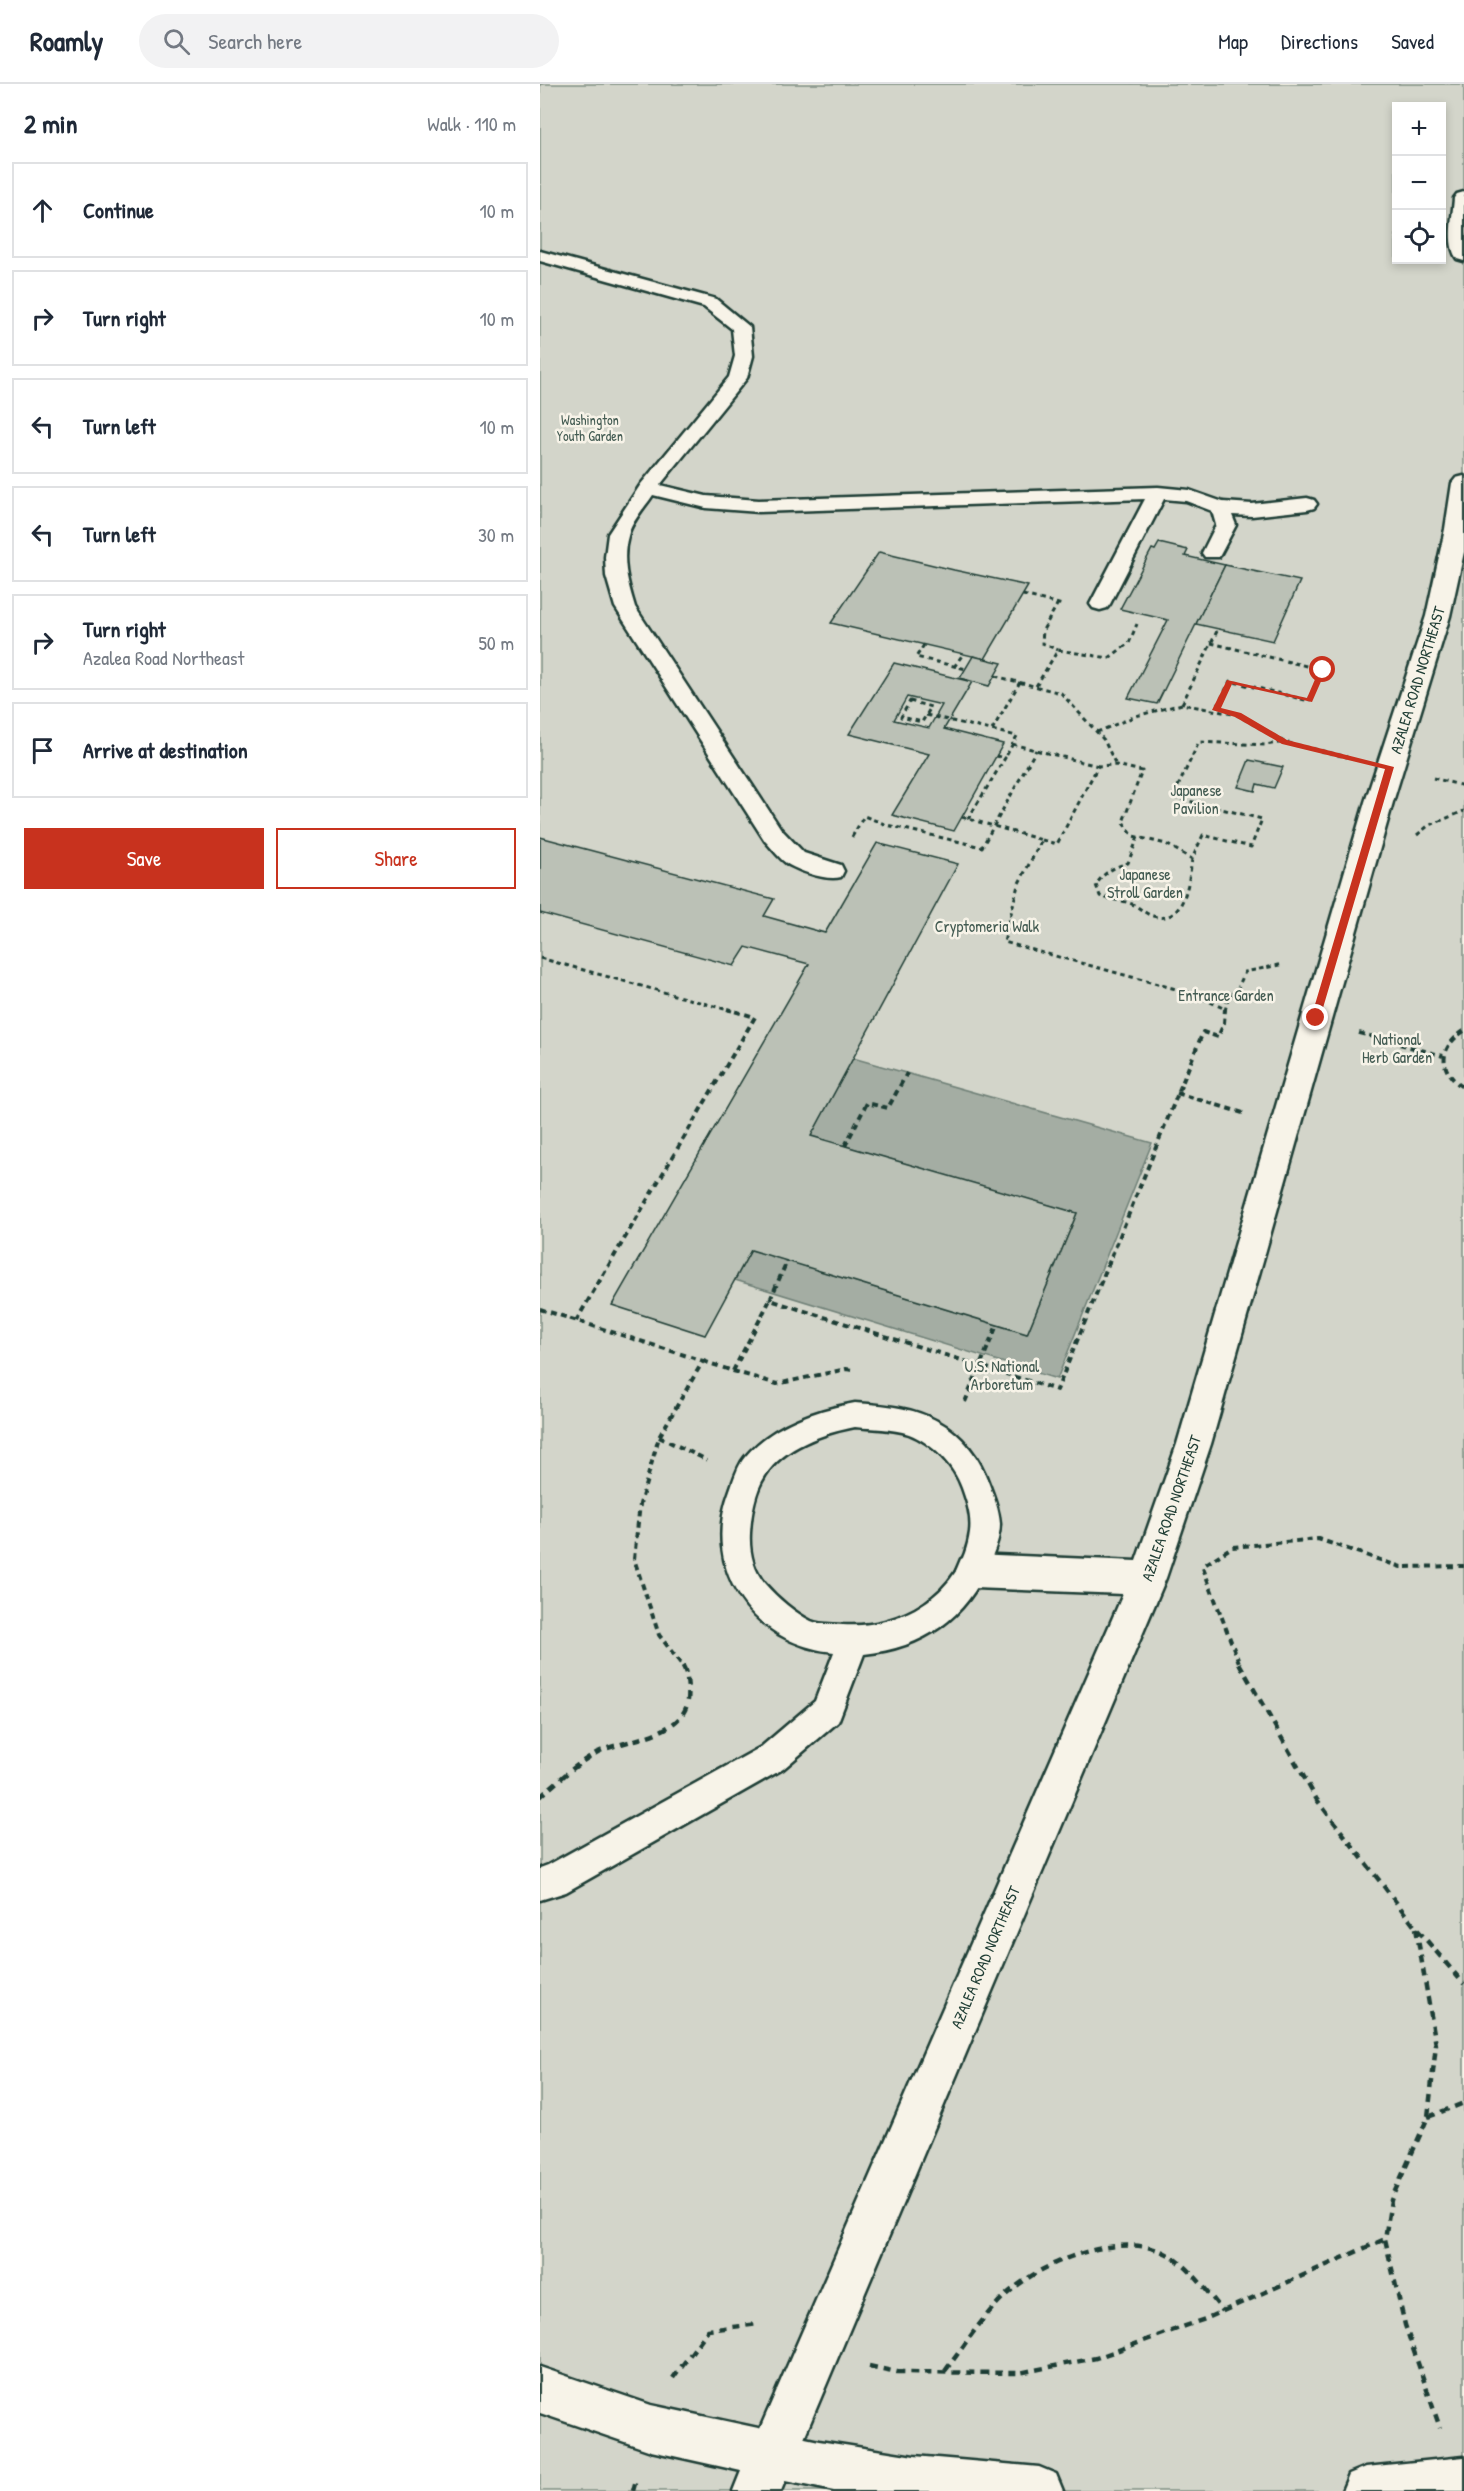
<!DOCTYPE html>
<html lang="en">
<head>
<meta charset="utf-8">
<style>
  body { margin:0; font-family:"Patrick Hand",sans-serif; background:#f2f2f3; color:#1f2937 }
  .controls { position:absolute; right:18px; top:18px; display:grid; overflow:hidden; border-radius:0px; box-shadow:0 3px 9px #0003 }
  .controls button { width:54px; height:54px; display:grid; place-items:center; padding:0; border:0; border-bottom:2px solid #e0e1e3; background:#fff; color:#1f2937; font:30px sans-serif }
  .stop { position:absolute; width:18px; height:18px; margin:-14px; border:4px solid #c8321e; border-radius:50%; background:#fff }
  .stop.end { background:#c8321e; border-color:#fff; box-shadow:0 2px 6px #0008 }
  .list { margin:0; padding:0; list-style:none }
  h2 { display:flex; justify-content:space-between; align-items:center; height:78px; margin:0; padding:0 24px; font-size:26px }
  h2 small { font-size:20px; font-weight:400; color:#747a83 }
  .list li { display:grid; grid-template-columns:39px 1fr auto; gap:18px; align-items:center; box-sizing:border-box; height:96px; margin:0 12px 12px; padding:0 12px; border:2px solid #e0e1e3; border-radius:0px }
  .list b { display:block; font-size:22px; white-space:nowrap }
  .list p { margin:0; font-size:20px; white-space:nowrap; color:#747a83 }
  .list em { font-size:20px; font-style:normal; color:#747a83 }
  .actions { display:flex; gap:12px; padding:18px 24px }
  .actions a { flex:1; padding:14px 0; border:2px solid #c8321e; border-radius:0px; text-align:center; font-size:21px; color:#c8321e }
  .actions .main { background:#c8321e; color:#fff }
  .icon { flex:none; width:33px; height:33px; fill:none; stroke:currentColor; stroke-width:2; stroke-linecap:round; stroke-linejoin:round }
  .map { position:relative; flex:none; width:924px; height:2407px; overflow:hidden }
  header { display:flex; align-items:center; gap:36px; box-sizing:border-box; height:84px; padding:0 30px; background:#fff; border-bottom:2px solid #e0e1e3 }
  header strong { font-size:28px }
  nav { display:flex; gap:33px; margin-inline-start:auto; font-size:21px }
  .search { width:420px; height:54px; background:#f2f2f3; display:flex; align-items:center; gap:15px; box-sizing:border-box; padding:0 21px; border-radius:33px; color:#747a83; font-size:22px }
  main { display:flex }
  aside { flex:1; background:#fff }
  .map>svg:first-child { display:block }
</style>
</head>
<body>
<header>
<strong>Roamly</strong>
<div class="search"><svg class="icon" aria-label="search" viewBox="0 0 24 24"><circle cx="10" cy="10" r="6"/><path d="M15 15l6 6"/></svg>Search here</div>
<nav><a>Map</a><a>Directions</a><a>Saved</a></nav>
</header>
<main>
<aside>
<h2>2 min<small>Walk · 110 m</small></h2>
<ul class="list">
<li><svg class="icon" aria-label="ahead" viewBox="0 0 24 24"><path d="M12 20V5M6 11l6-6 6 6"/></svg><div><b>Continue</b></div><em>10 m</em></li>
<li><svg class="icon" aria-label="right" viewBox="0 0 24 24"><path d="M7 20v-9h11M14 6l5 5-5 5"/></svg><div><b>Turn right</b></div><em>10 m</em></li>
<li><svg class="icon" aria-label="left" viewBox="0 0 24 24"><path d="M17 20v-9H6M10 6l-5 5 5 5"/></svg><div><b>Turn left</b></div><em>10 m</em></li>
<li><svg class="icon" aria-label="left" viewBox="0 0 24 24"><path d="M17 20v-9H6M10 6l-5 5 5 5"/></svg><div><b>Turn left</b></div><em>30 m</em></li>
<li><svg class="icon" aria-label="right" viewBox="0 0 24 24"><path d="M7 20v-9h11M14 6l5 5-5 5"/></svg><div><b>Turn right</b><p>Azalea Road Northeast</p></div><em>50 m</em></li>
<li><svg class="icon" aria-label="arrive" viewBox="0 0 24 24"><path d="M6 21V4h12l-3 4 3 4H6"/></svg><div><b>Arrive at destination</b></div></li>
</ul>
<div class="actions"><a class="main">Save</a><a>Share</a></div>
</aside>
<div class="map">
<svg width="924" height="2407" viewBox="0 0 924 2407">
  <rect width="100%" height="100%" fill="#f7f3e8"/>
  <filter id="ink" filterUnits="userSpaceOnUse"><feTurbulence type="fractalNoise" baseFrequency=".0167" numOctaves="2"/><feDisplacementMap in="SourceGraphic" scale="12" xChannelSelector="R" yChannelSelector="G"/><feConvolveMatrix kernelMatrix="1 2 1 2 8 2 1 2 1" color-interpolation-filters="sRGB"/></filter>
  <g filter="url(#ink)">
    <path fill="#d3d5ca" stroke="#79897f" stroke-width="1.5" fill-rule="evenodd" d="M0,0H924V2407H0ZM856,22H902V176H856Z"/>
    <polygon fill="#a4ada3" stroke="#6f8077" stroke-width="1.5" points="313,974 612,1059 517,1295 195,1196 211,1166 487,1250 537,1129 271,1052"/>
    <g fill="#bbc1b6" stroke="#1f3d34" stroke-width="1.5" fill-rule="evenodd">
      <polygon points="619,459 648,466 645,472 685,481 617,620 588,614 628,536 580,525 612,465 615,466"/>
      <polygon points="339,468 414,486 488,502 445,575 291,539"/>
      <polygon points="685,481 760,497 733,557 656,540"/>
      <polygon points="433,572 462,579 449,602 420,594"/>
      <path d="M354,579L432,598L404,645L463,660L414,747L352,731L389,670L309,650ZM367,613L402,621L389,644L354,636Z"/>
      <polygon points="709,676 743,683 734,704 717,700 715,707 698,703"/>
      <polygon points="0,753 234,815 224,832 285,849 337,759 418,780 271,1052 537,1129 487,1250 211,1166 165,1251 72,1221 269,880 206,863 194,882 0,829"/>
    </g>
    <g fill="none" stroke-linecap="round" stroke-linejoin="round">
      <defs>
        <g id="service">
          <path d="M0,167L176,215L210,243L213,272L207,294L120,401L166,412L219,416L618,403L649,406L683,418L712,420L767,414L774,416L777,420L774,424L767,426L712,432L692,431L696,441L679,473H665L662,469L676,441L672,427L646,417L624,415L570,520L567,524L560,526L553,524L550,520L605,415L219,428L166,424L113,411C105,423 91,438 88,452C81,476 88,500 95,523L241,745L264,769L301,781L304,787L301,793C287,797 262,788 249,781C240,776 232,764 225,757L75,523L66,492L65,473L68,450L101,400L189,293L195,272L192,245L164,223L0,177Z"/>
          <path d="M315,1319C344,1321 373,1323 399,1338C423,1351 440,1374 449,1400C454,1413 459,1426 460,1440C460,1453 455,1466 449,1479C427,1534 383,1564 324,1570L298,1638L243,1685L26,1808L0,1816V1784L8,1781L221,1663L275,1617L294,1568C212,1560 160,1484 190,1406C194,1395 198,1381 205,1373C232,1341 276,1326 315,1319ZM315,1343C333,1345 352,1344 369,1350C392,1359 414,1381 422,1404C427,1418 432,1433 430,1448C422,1510 359,1545 303,1541C293,1540 280,1541 271,1537C255,1529 237,1514 225,1500C213,1486 209,1467 210,1449C211,1431 215,1407 225,1392C243,1363 284,1349 315,1343Z"/>
        </g>
        <polygon id="pedestrian" points="924,392 924,468 910,532 853,718 671,1360 626,1494 250,2387 233,2394 216,2387 209,2370 583,1510 434,1504 421,1499 416,1487 421,1475 434,1470 596,1477 637,1360 825,718 886,532 905,445 912,399 916,394"/>
        <g id="minor">
          <path d="M924,108V177L917,175C906,160 913,131 914,114L917,110Z"/>
          <polygon points="0,2283 111,2321 279,2357 374,2372 499,2383 516,2390 523,2407 294,2407 245,2397 241,2407 193,2407 201,2387 111,2367 0,2329"/>
          <polygon points="924,2373 924,2407 802,2407 809,2390 826,2383"/>
        </g>
      </defs>
      <use href="#service" stroke="#1f3d34" stroke-width="5"/>
      <use href="#pedestrian" stroke="#1f3d34" stroke-width="5"/>
      <use href="#minor" stroke="#1f3d34" stroke-width="5"/>
      <g stroke="#1f3d34" stroke-width="3" stroke-dasharray="4.5 4" stroke-linecap="butt">
        <polyline points="483,511 523,521"/>
        <polyline points="518,519 503,546 502,559 518,566"/>
        <polyline points="671,559 783,586 769,617 690,597 676,626"/>
        <polyline points="384,561 376,573 426,585"/>
        <polyline points="414,583 423,570"/>
        <polyline points="455,592 521,609 564,656 576,681"/>
        <polyline points="496,602 518,566 569,574 589,559 597,540"/>
        <polygon points="370,617 391,623 382,638 361,633"/>
        <polyline points="642,620 678,545"/>
        <polyline points="386,631 477,652 465,674"/>
        <polyline points="452,646 480,598"/>
        <polyline points="557,648 596,632 642,620 698,631 744,658 807,673"/>
        <polyline points="472,660 558,682"/>
        <polyline points="893,694 924,702"/>
        <polyline points="422,733 502,756 478,801 464,858 654,910 683,924"/>
        <polyline points="428,735 465,674 456,672"/>
        <polyline points="877,751 888,742 924,727"/>
        <polyline points="312,753 324,732 347,741 442,763 496,666"/>
        <path d="M598,753L588,779C574,783 564,788 556,801L560,812C570,816 582,816 592,820C599,823 605,830 613,832C645,842 649,796 652,775"/>
        <polyline points="502,756 517,760 558,682 576,681 602,687 583,738 593,752 626,760 652,775 663,751 711,763 722,735 633,713 659,658 726,661 744,658"/>
        <polyline points="0,874 192,927"/>
        <polyline points="697,906 705,888 744,880"/>
        <polyline points="685,927 688,914 697,906 736,916"/>
      </g>
      <g stroke="#1f3d34" stroke-width="4" stroke-dasharray="6 4.5" stroke-linecap="butt">
        <path d="M924,947C898,964 898,987 924,1004"/>
        <polyline points="819,949 903,972"/>
        <polyline points="637,1009 703,1029"/>
        <polyline points="305,1062 327,1019 348,1024 367,989"/>
        <polyline points="230,1216 247,1177"/>
        <polyline points="0,1225 163,1277 119,1353 100,1420 94,1475 119,1551 142,1581"/>
        <polyline points="36,1237 215,933 187,925"/>
        <polyline points="163,1277 193,1287 230,1216 517,1306 663,948 678,953 684,939 685,925"/>
        <polyline points="193,1287 237,1300 306,1285 313,1286"/>
        <polyline points="425,1318 457,1241"/>
        <polyline points="119,1353 167,1376"/>
        <polyline points="666,1480 692,1463 778,1455 861,1483 924,1482"/>
        <polyline points="663,1484 700,1581"/>
      </g>
      <g stroke="#1f3d34" stroke-width="4.5" stroke-dasharray="8 6" stroke-linecap="butt">
        <polyline points="699,1579 777,1716 876,1844 924,1900"/>
        <path d="M0,1713C18,1697 37,1679 58,1668C87,1654 154,1652 148,1605C147,1595 147,1587 141,1579"/>
        <polyline points="876,1844 896,1961 888,2033 851,2116 845,2155 865,2241 900,2344"/>
        <polyline points="888,2033 924,2019"/>
        <polyline points="329,2282 357,2288 479,2289 556,2274 665,2235 845,2155"/>
        <path d="M405,2287C425,2261 443,2231 468,2209C504,2177 579,2147 625,2169C650,2181 666,2207 683,2227"/>
        <polyline points="133,2294 168,2246 218,2240"/>
        <polyline points="93,2407 96,2396"/>
      </g>
      <use href="#service" fill="#f7f3e8" fill-rule="evenodd"/>
      <use href="#pedestrian" fill="#f7f3e8" fill-rule="evenodd"/>
      <use href="#minor" fill="#f7f3e8" fill-rule="evenodd"/>
    </g>
  </g>
  <polygon fill="#c8321e" points="783,583 786,586 772,618 692,600 681,624 701,629 747,656 854,683 780,934 776,937 771,934 845,685 742,660 695,633 672,626 687,596 767,614 779,586"/>
  <g text-anchor="middle" stroke-width="5" stroke-linejoin="round" paint-order="stroke">
    <g font-size="14" fill="#435b52" stroke="#f7f3e8">
      <text x="50" y="341">Washington<tspan x="50" dy="16">Youth Garden</tspan></text>
    </g>
    <g font-size="16" fill="#1f3d34" stroke="#f7f3e8">
      <text transform="translate(877 596) rotate(-73)" y="6">AZALEA ROAD NORTHEAST</text>
      <text transform="translate(631 1424) rotate(-71)" y="6">AZALEA ROAD NORTHEAST</text>
      <text transform="translate(445 1873) rotate(-67)" y="6">AZALEA ROAD NORTHEAST</text>
    </g>
    <g font-size="16" fill="#435b52" stroke="#f7f3e8">
      <text x="656" y="712">Japanese<tspan x="656" dy="18">Pavilion</tspan></text>
      <text x="605" y="796">Japanese<tspan x="605" dy="18">Stroll Garden</tspan></text>
      <text x="447" y="848">Cryptomeria Walk</text>
      <text x="686" y="917">Entrance Garden</text>
      <text x="857" y="961">National<tspan x="857" dy="18">Herb Garden</tspan></text>
      <text x="462" y="1288">U.S. National<tspan x="462" dy="18">Arboretum</tspan></text>
    </g>
  </g>
</svg>
<div class="controls">
<button>+</button>
<button>−</button>
<button><svg class="icon" aria-label="locate" viewBox="0 0 24 24"><circle cx="12" cy="12" r="6"/><path d="M12 2v4M12 18v4M2 12h4M18 12h4"/></svg></button>
</div>
<div class="stop" style="left:783px;top:586px"></div>
<div class="stop end" style="left:776px;top:934px"></div>
</div>
</main>
</body>
</html>
